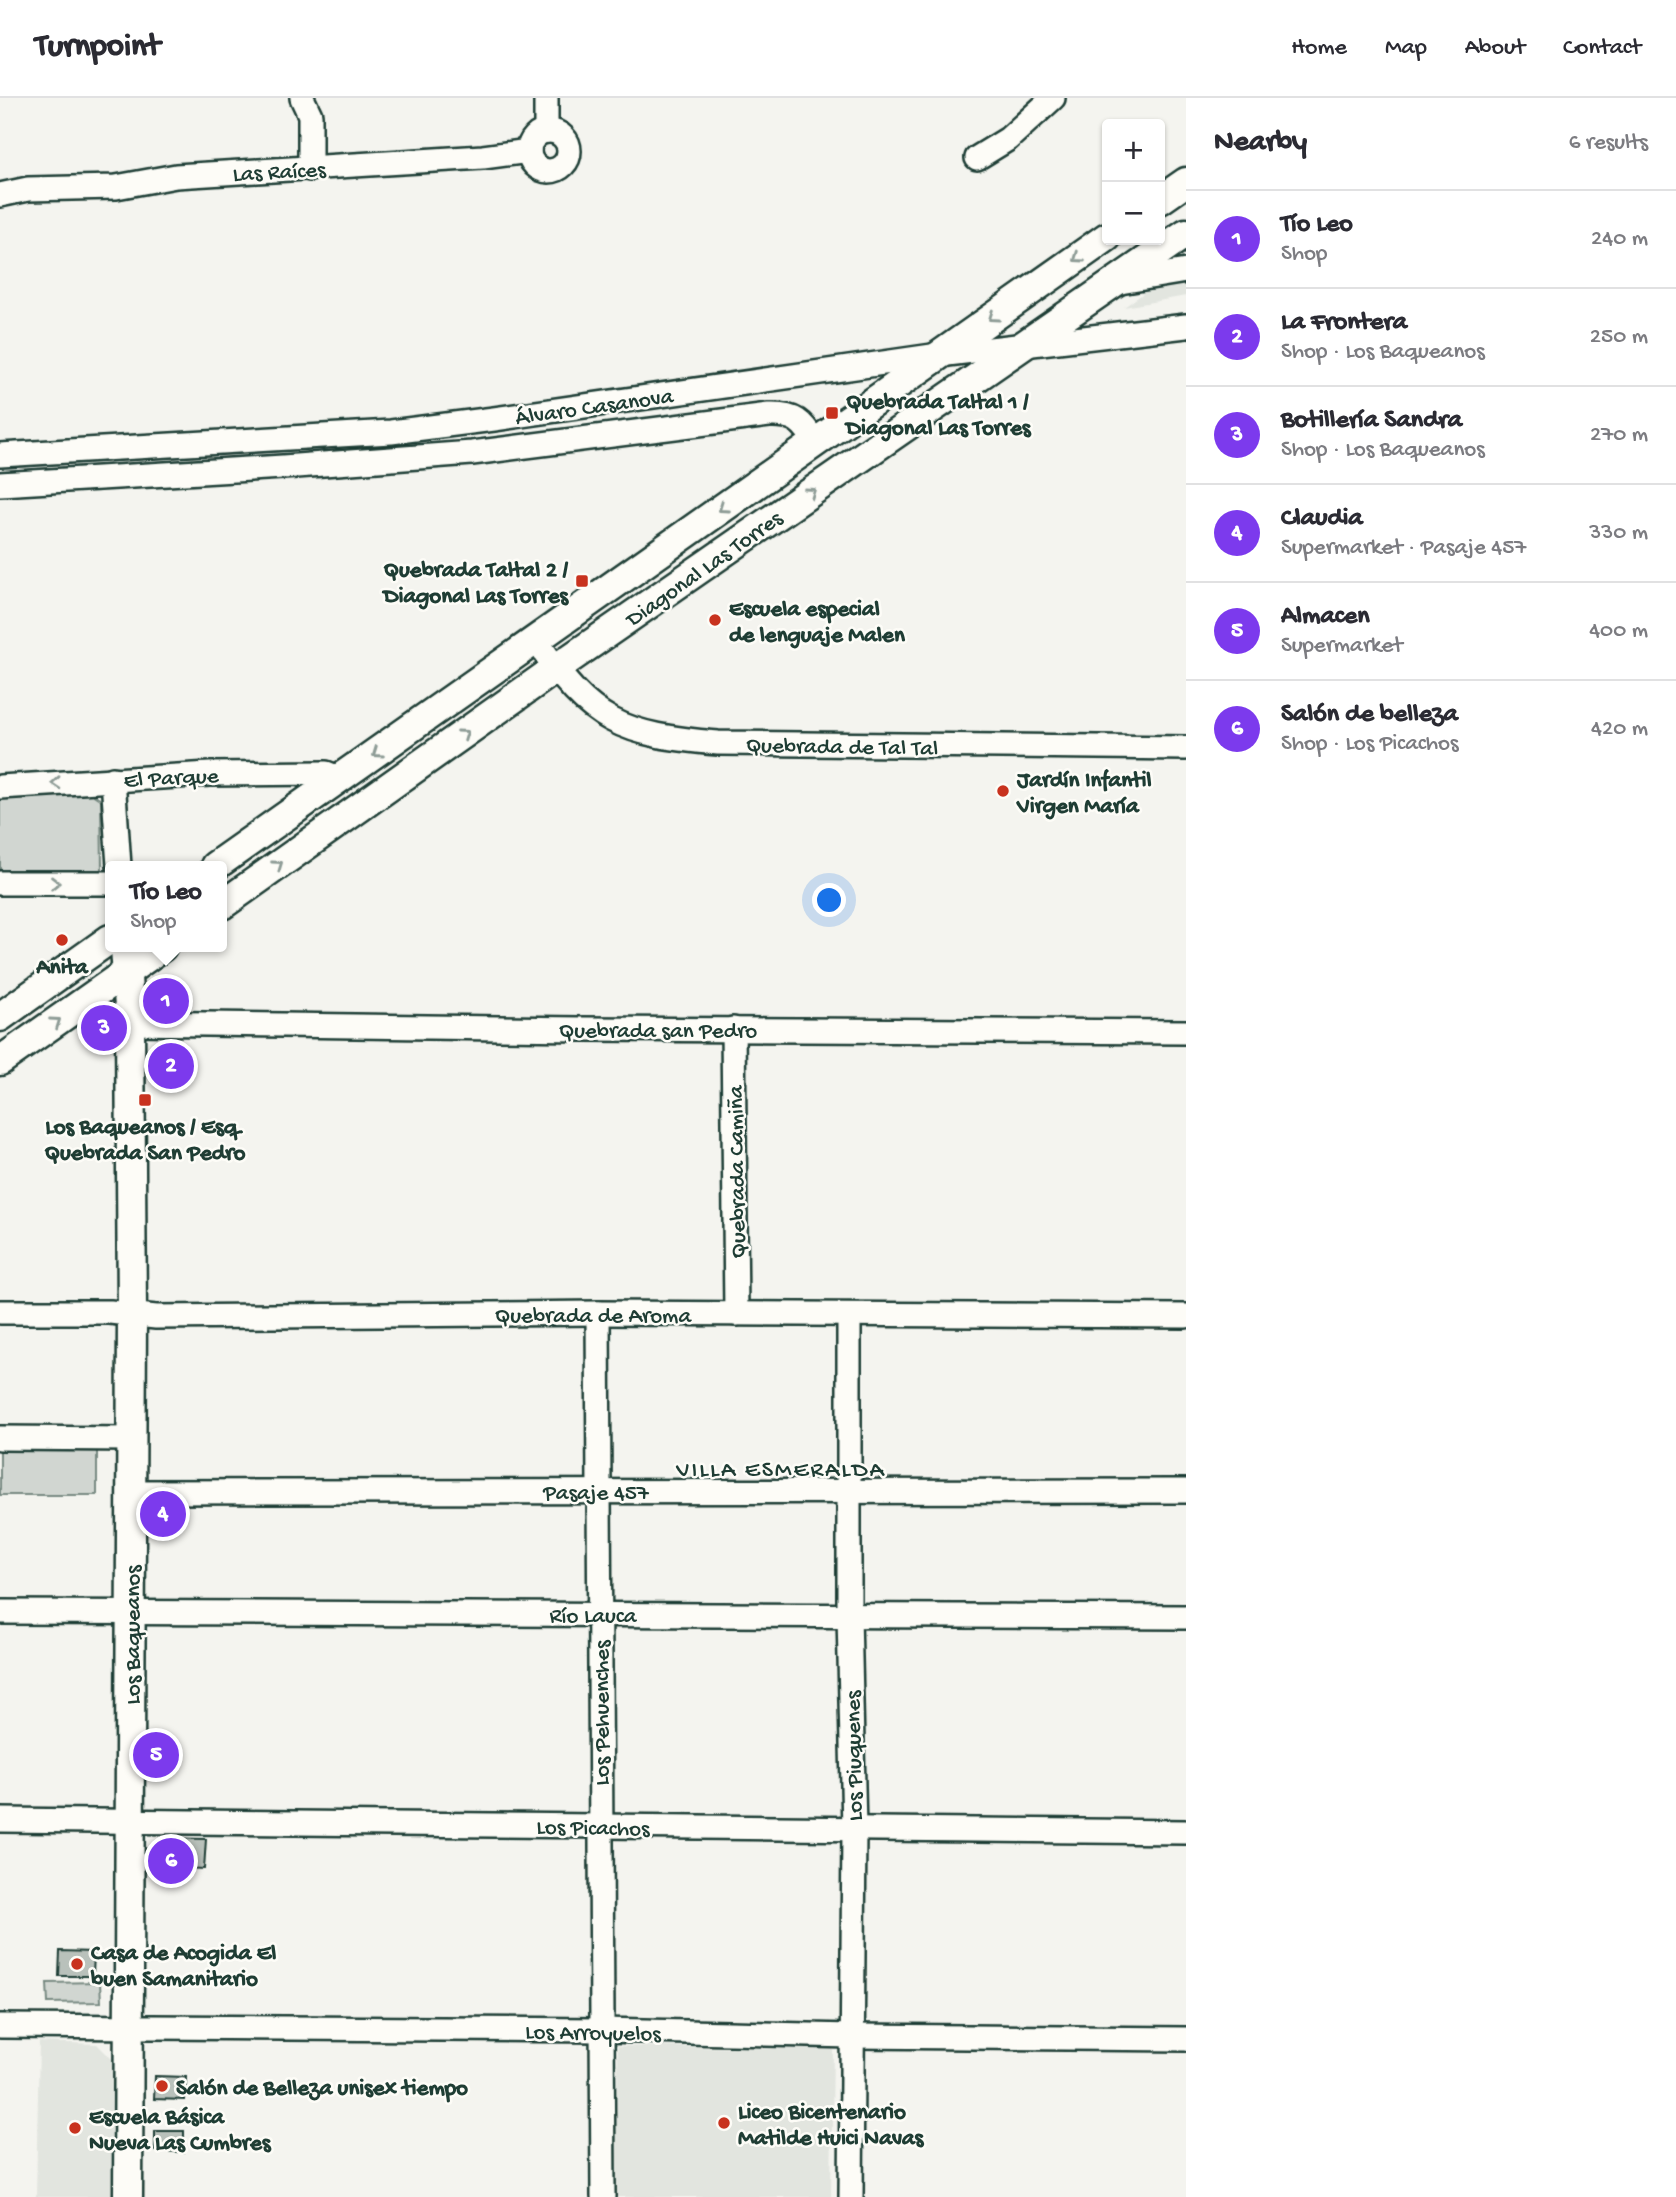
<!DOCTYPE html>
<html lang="en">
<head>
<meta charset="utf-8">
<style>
  body { margin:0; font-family:"Gochi Hand",sans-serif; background:#f7f7f7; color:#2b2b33 }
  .controls { position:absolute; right:21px; top:21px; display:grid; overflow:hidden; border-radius:7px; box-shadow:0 2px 5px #0004 }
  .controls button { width:63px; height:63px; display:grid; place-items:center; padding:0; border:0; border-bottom:2px solid #e1e1e2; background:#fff; color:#2b2b33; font:35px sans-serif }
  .you { position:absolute; left:830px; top:803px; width:24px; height:24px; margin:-18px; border:5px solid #fff; border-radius:50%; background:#1a73e8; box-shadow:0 0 0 10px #1a73e833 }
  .badge { display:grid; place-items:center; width:46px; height:46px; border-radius:50%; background:#7c3aed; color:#fff; font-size:23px; font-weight:700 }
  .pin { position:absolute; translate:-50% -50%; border:4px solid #fff; box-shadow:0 2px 7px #0006 }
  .popup { position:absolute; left:105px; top:763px; width:122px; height:91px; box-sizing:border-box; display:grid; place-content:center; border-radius:7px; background:#fff; filter:drop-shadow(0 2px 5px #0005); font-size:23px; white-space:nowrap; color:#7c7c81 }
  .popup b { font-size:26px; color:#2b2b33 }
  .popup::after { content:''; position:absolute; left:50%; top:100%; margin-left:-14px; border:14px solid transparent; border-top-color:#fff }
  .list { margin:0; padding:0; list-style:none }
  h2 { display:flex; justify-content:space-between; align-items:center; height:91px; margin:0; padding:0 28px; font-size:30px }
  h2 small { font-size:23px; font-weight:400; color:#7c7c81 }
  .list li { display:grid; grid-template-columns:46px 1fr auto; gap:21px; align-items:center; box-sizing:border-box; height:98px; padding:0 28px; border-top:2px solid #e1e1e2 }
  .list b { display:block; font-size:26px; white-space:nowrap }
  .list p { margin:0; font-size:23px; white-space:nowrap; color:#7c7c81 }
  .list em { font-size:23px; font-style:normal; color:#7c7c81 }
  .map { position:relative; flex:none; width:1186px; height:2099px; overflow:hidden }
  header { display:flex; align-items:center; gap:42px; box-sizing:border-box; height:98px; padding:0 35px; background:#fff; border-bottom:2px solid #e1e1e2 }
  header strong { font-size:33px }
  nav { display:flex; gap:38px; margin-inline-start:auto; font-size:24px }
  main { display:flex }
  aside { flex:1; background:#fff }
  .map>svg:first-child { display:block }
</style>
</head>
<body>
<header>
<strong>Turnpoint</strong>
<nav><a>Home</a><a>Map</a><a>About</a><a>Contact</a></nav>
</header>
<main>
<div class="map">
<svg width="1186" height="2099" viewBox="0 0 1186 2099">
  <rect width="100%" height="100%" fill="#f4f4ef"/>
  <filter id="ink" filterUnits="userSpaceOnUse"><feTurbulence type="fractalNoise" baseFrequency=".0143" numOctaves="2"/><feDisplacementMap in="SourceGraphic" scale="14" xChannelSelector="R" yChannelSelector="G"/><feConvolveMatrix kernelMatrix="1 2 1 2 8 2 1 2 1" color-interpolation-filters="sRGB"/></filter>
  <g filter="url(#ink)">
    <g fill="#e2e5df">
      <polygon points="1186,165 1186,198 1124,209"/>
      <polygon points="39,1944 97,1946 112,1961 114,2099 36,2099"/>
      <polygon points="618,1948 833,1951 831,2099 616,2099"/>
    </g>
    <g fill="#d1d6d1" stroke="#788a82" stroke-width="2">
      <polygon points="82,696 92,696 101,702 102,772 0,772 0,701"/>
      <polygon points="0,1350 97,1351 97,1397 0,1397"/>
      <polygon points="100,1884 101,1904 48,1905 47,1885"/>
    </g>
    <g fill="#b9c1bb" stroke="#1f3d34" stroke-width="2">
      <polygon points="179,952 180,974 164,974 163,962"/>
      <rect x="154" y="1408" width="18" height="17"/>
      <polygon points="164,1740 206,1741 204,1771 163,1769"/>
      <polygon points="60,1853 94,1854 93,1878 59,1878"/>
      <polygon points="155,1978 186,1979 185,2002 154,2001"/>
      <polygon points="155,2033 184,2033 184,2054 155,2053"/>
    </g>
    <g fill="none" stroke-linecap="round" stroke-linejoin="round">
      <defs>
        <g id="minor">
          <polyline points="302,0 310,17 310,71"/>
          <polyline points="546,0 546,33"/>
          <circle cx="549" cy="53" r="20"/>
          <polyline points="977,60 1008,41 1053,0"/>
          <polyline points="0,97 28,91 116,89 176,78 483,59 529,53"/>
          <polyline points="1114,185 1186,173"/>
          <polyline points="0,357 391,334 494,321 939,257 1186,228"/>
          <path d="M0,386L283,369L472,355L769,317C795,316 802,323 816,345"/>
          <path d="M537,543C590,625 623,637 718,645L1186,650"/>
          <polyline points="113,681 119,768"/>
          <polyline points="0,689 210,676 326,675 341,681"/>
          <polyline points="0,785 110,785"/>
          <polyline points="130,925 581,931 1186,934"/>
          <polyline points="733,931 736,1216"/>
          <polyline points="0,1214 110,1214 156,1219 598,1215 1186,1218"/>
          <polyline points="598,1215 603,2099"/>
          <polyline points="849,1217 849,1517 854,1731 851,2099"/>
          <polyline points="0,1340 132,1341"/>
          <polyline points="132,1394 1186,1393"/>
          <polyline points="0,1514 1186,1519"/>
          <polyline points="0,1722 1186,1734"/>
          <polyline points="0,1928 602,1932 852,1938 1186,1941"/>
        </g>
        <g id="major">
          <polyline points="1160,102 1186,84"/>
          <polyline points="215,768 1107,139"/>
          <polyline points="222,807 555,571 1186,135"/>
          <polyline points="125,849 130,925 132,1217 128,2099"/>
          <polyline points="0,919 110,841"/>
          <polyline points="0,963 162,849"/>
        </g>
      </defs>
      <use href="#minor" stroke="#1f3d34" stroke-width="28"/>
      <use href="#major" stroke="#1f3d34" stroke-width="33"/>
      <use href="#minor" stroke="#fdfcf7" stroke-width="23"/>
      <use href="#major" stroke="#fdfcf7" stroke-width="28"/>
    </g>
    <defs><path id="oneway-chevron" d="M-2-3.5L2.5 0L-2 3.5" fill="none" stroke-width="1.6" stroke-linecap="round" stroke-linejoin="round" transform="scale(1.75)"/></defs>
    <g stroke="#8e9c96">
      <use href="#oneway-chevron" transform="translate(1078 160) rotate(145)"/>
      <use href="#oneway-chevron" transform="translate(993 219) rotate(145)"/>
      <use href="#oneway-chevron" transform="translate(811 394) rotate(-35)"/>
      <use href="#oneway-chevron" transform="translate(723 410) rotate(145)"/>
      <use href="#oneway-chevron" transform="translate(464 636) rotate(-35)"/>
      <use href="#oneway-chevron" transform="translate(377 655) rotate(145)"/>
      <use href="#oneway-chevron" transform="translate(56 685) rotate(176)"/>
      <use href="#oneway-chevron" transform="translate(278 767) rotate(-35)"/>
      <use href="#oneway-chevron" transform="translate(55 785)"/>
      <use href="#oneway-chevron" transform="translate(56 924) rotate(-35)"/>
    </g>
  </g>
  <g fill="#c8321e" stroke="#fdfcf7" stroke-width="2.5">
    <rect x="825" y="308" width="14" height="14" rx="3.5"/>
    <rect x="575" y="476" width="14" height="14" rx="3.5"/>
    <circle cx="715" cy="522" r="7"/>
    <circle cx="1003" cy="693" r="7"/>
    <circle cx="62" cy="842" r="7"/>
    <rect x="138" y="995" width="14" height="14" rx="3.5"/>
    <circle cx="77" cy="1866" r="7"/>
    <circle cx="162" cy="1988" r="7"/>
    <circle cx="724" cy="2025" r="7"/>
    <circle cx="75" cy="2030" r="7"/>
  </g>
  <g text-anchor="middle" stroke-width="5" stroke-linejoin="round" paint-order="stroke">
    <g font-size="23" fill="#1f3d34" stroke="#fdfcf7">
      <text transform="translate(279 72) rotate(-3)" y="8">Las Raíces</text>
      <text transform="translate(594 307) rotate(-8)" y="8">Álvaro Casanova</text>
      <text transform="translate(703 469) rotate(-35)" y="8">Diagonal Las Torres</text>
      <text transform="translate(842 647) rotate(1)" y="8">Quebrada de Tal Tal</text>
      <text transform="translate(171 678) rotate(-3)" y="8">El Parque</text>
      <text x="658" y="939">Quebrada san Pedro</text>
      <text transform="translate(735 1074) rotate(-91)" y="8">Quebrada Camiña</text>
      <text x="593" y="1224">Quebrada de Aroma</text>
      <text x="596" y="1401">Pasaje 457</text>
      <text x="593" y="1524">Río Lauca</text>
      <text transform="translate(131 1537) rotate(-90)" y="8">Los Baqueanos</text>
      <text transform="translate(600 1615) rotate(-90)" y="8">Los Pehuenches</text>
      <text transform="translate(852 1658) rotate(-91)" y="8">Los Piuquenes</text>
      <text transform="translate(593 1728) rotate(1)" y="8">Los Picachos</text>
      <text transform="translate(593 1933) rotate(1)" y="8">Los Arroyuelos</text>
    </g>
    <g font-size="23" font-weight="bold" fill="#1f3d34" stroke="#fdfcf7" text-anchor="start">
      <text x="846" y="310">Quebrada Taltal 1 /<tspan x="846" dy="26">Diagonal Las Torres</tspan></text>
      <text x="568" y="478" text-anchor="end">Quebrada Taltal 2 /<tspan x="568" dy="26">Diagonal Las Torres</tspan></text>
      <text x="729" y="517">Escuela especial<tspan x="729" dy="26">de lenguaje Malen</tspan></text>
      <text x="1017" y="688">Jardín Infantil<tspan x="1017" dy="26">Virgen María</tspan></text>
      <text x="62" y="875" text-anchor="middle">Anita</text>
      <text x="145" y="1035" text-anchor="middle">Los Baqueanos / Esq.<tspan x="145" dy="26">Quebrada San Pedro</tspan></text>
      <text x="91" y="1861">Casa de Acogida El<tspan x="91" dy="26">buen Samanitario</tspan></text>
      <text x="176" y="1996">Salón de Belleza unisex tiempo</text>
      <text x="738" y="2020">Liceo Bicentenario<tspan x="738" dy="26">Matilde Huici Navas</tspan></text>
      <text x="89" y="2025">Escuela Básica<tspan x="89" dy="26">Nueva Las Cumbres</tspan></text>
    </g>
    <g font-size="24" letter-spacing="2" fill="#1f3d34" stroke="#fdfcf7">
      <text x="781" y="1378">VILLA ESMERALDA</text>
    </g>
  </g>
</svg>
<div class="controls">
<button>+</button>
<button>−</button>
</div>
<div class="you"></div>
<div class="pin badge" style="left:166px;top:903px">1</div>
<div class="popup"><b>Tío Leo</b>Shop</div>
<div class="pin badge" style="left:171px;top:968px">2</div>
<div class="pin badge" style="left:104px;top:930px">3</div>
<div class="pin badge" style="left:163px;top:1416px">4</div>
<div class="pin badge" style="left:156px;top:1657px">5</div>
<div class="pin badge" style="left:171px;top:1763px">6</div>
</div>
<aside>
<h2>Nearby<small>6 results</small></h2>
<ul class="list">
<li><span class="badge">1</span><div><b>Tío Leo</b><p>Shop</p></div><em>240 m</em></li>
<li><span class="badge">2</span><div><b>La Frontera</b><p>Shop · Los Baqueanos</p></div><em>250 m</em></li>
<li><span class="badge">3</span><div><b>Botillería Sandra</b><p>Shop · Los Baqueanos</p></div><em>270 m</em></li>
<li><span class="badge">4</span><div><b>Claudia</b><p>Supermarket · Pasaje 457</p></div><em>330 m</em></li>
<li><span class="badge">5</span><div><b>Almacen</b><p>Supermarket</p></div><em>400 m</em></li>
<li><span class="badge">6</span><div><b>Salón de belleza</b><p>Shop · Los Picachos</p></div><em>420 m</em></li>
</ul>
</aside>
</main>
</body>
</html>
